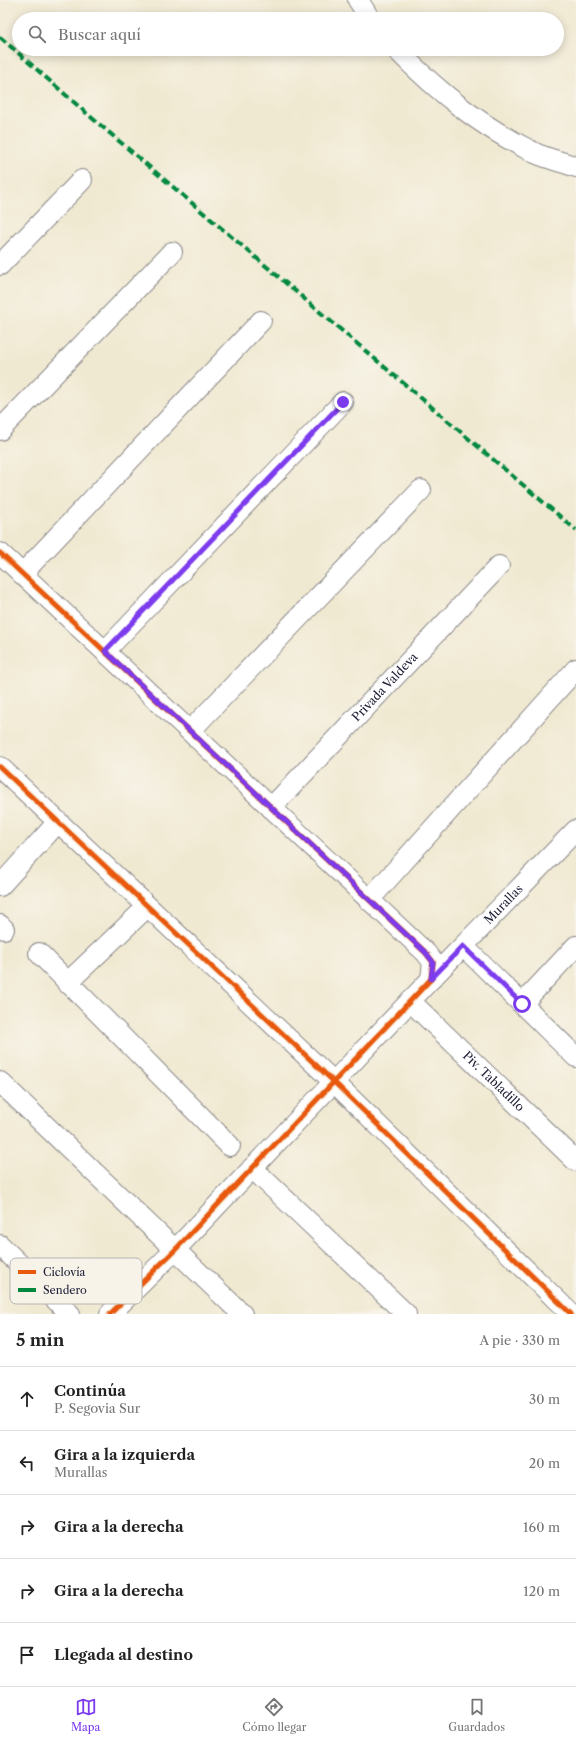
<!DOCTYPE html>
<html lang="es">
<head>
<meta charset="utf-8">
<style>
  body { margin:0; font-family:"Libre Caslon Text",serif; background:#f6f6f6; color:#222 }
  .stop { position:absolute; width:12px; height:12px; margin:-9px; border:3px solid #7c3aed; border-radius:50%; background:#fff }
  .stop.end { background:#7c3aed; border-color:#fff; box-shadow:0 1px 4px #0008 }
  .list { margin:0; padding:0; list-style:none }
  h2 { display:flex; justify-content:space-between; align-items:center; height:52px; margin:0; padding:0 16px; font-size:17px }
  h2 small { font-size:13px; font-weight:400; color:#767676 }
  .list li { display:grid; grid-template-columns:26px 1fr auto; gap:12px; align-items:center; box-sizing:border-box; height:64px; padding:0 16px; border-top:1px solid #e0e0e0 }
  .list b { display:block; font-size:15px; white-space:nowrap }
  .list p { margin:0; font-size:13px; white-space:nowrap; color:#767676 }
  .list em { font-size:13px; font-style:normal; color:#767676 }
  .icon { flex:none; width:22px; height:22px; fill:none; stroke:currentColor; stroke-width:2; stroke-linecap:round; stroke-linejoin:round }
  .map { position:relative; flex:none; width:576px; height:1314px; overflow:hidden }
  .search { position:absolute; background:#fff; box-shadow:0 2px 10px #0003; left:12px; right:12px; top:12px; height:44px; display:flex; align-items:center; gap:10px; box-sizing:border-box; padding:0 14px; border-radius:22px; color:#767676; font-size:15px }
  .sheet { height:372px; background:#fff }
  nav { display:flex; justify-content:space-around; align-items:center; box-sizing:border-box; height:56px; border-top:1px solid #e0e0e0; background:#fff; font-size:11px; color:#767676 }
  nav a { display:grid; justify-items:center; gap:2px }
  nav .on { color:#7c3aed }
  .map>svg:first-child { display:block }
</style>
</head>
<body>
<div class="map">
<svg width="576" height="1314" viewBox="0 0 576 1314">
  <rect width="100%" height="100%" fill="#f7f3e8"/>
  <filter id="ink" filterUnits="userSpaceOnUse"><feTurbulence type="fractalNoise" baseFrequency=".025" numOctaves="2"/><feDisplacementMap in="SourceGraphic" scale="8" xChannelSelector="R" yChannelSelector="G"/><feConvolveMatrix kernelMatrix="1 2 1 2 8 2 1 2 1" color-interpolation-filters="sRGB"/></filter>
  <filter id="wash" filterUnits="userSpaceOnUse"><feTurbulence type="fractalNoise" baseFrequency=".012" numOctaves="4" result="noise"/><feDisplacementMap in="SourceGraphic" scale="16" xChannelSelector="R" yChannelSelector="G"/><feGaussianBlur stdDeviation="0.9" result="paint"/><feColorMatrix in="noise" values="0 0 0 0 0 0 0 0 0 0 0 0 0 0 0 0 0 1.4 0 .05"/><feComposite in="paint" operator="in"/></filter>
  <g filter="url(#wash)">
    <rect width="100%" height="100%" fill="#f0e9d2"/>
  </g>
  <g filter="url(#ink)">
    <g fill="none" stroke-linecap="round" stroke-linejoin="round">
      <defs>
        <g id="minor">
          <polyline points="358,0 370,19"/>
          <path d="M396,49C439,93 480,126 535,153C548,159 563,162 576,167"/>
          <polyline points="0,265 82,180"/>
          <polyline points="0,430 172,252"/>
          <polyline points="0,553 426,953 433,962 431,979 175,1250 110,1314"/>
          <polyline points="22,574 261,321"/>
          <polyline points="105,651 343,402"/>
          <polyline points="190,731 421,490"/>
          <polyline points="0,767 334,1082 571,1314"/>
          <path id="s1" d="M271,808L499,566"/>
          <polyline points="0,886 57,823"/>
          <polyline points="369,900 576,669"/>
          <polyline points="0,925 4,929"/>
          <polyline points="463,946 576,1057"/>
          <polyline points="39,953 230,1146"/>
          <path id="s2" d="M431,979L576,830"/>
          <polyline points="67,983 147,907"/>
          <path id="s3" d="M410,1001L576,1161"/>
          <polyline points="522,1004 576,946"/>
          <polyline points="0,1082 242,1314"/>
          <polyline points="252,1168 406,1314"/>
          <polyline points="0,1245 70,1314"/>
        </g>
      </defs>
      <use href="#minor" stroke="#898686" stroke-width="22"/>
      <use href="#minor" stroke="#fff" stroke-width="20"/>
      <polyline stroke="#00873e" stroke-width="4" stroke-dasharray="8 4" stroke-linecap="butt" points="0,37 92,118 576,530"/>
      <defs>
        <g id="cycleway">
          <polyline points="0,553 426,953 433,962 431,979 175,1250 110,1314"/>
          <polyline points="0,767 334,1082 571,1314"/>
        </g>
      </defs>
      <use href="#cycleway" stroke="#f7f3e8" stroke-width="8"/>
      <use href="#cycleway" stroke="#e8590c" stroke-width="5"/>
    </g>
  </g>
  <g fill="none" stroke-linecap="round" stroke-linejoin="round" filter="url(#ink)">
    <polyline stroke="#7c3aed" stroke-width="5" points="343,402 105,651 426,953 433,962 431,979 463,946 522,1004"/>
  </g>
  <g text-anchor="middle" stroke-width="3" stroke-linejoin="round" paint-order="stroke">
    <g font-size="12" fill="#22223b" stroke="#f7f3e8">
      <text dy="4" stroke="none"><textPath href="#s1" startOffset="166">Privada Valdeva</textPath></text>
      <text dy="4" stroke="none"><textPath href="#s2" startOffset="104">Murallas</textPath></text>
      <text dy="4" stroke="none"><textPath href="#s3" startOffset="116">Piv. Tabladillo</textPath></text>
    </g>
  </g>
  <rect x="10" y="1258" width="132" height="46" rx="6" fill="#f7f3e8" stroke="#b7b4b4" stroke-width="1"/>
  <rect x="18" y="1270" width="18" height="4" fill="#e8590c"/>
  <rect x="18" y="1288" width="18" height="4" fill="#00873e"/>
  <g font-size="11" fill="#22223b">
    <text x="43" y="1276">Ciclovía</text>
    <text x="43" y="1294">Sendero</text>
  </g>
</svg>
<div class="stop" style="left:522px;top:1004px"></div>
<div class="stop end" style="left:343px;top:402px"></div>
<div class="search"><svg class="icon" aria-label="search" viewBox="0 0 24 24"><circle cx="10" cy="10" r="6"/><path d="M15 15l6 6"/></svg>Buscar aquí</div>
</div>
<section class="sheet">
<h2>5 min<small>A pie · 330 m</small></h2>
<ul class="list">
<li><svg class="icon" aria-label="ahead" viewBox="0 0 24 24"><path d="M12 20V5M6 11l6-6 6 6"/></svg><div><b>Continúa</b><p>P. Segovia Sur</p></div><em>30 m</em></li>
<li><svg class="icon" aria-label="left" viewBox="0 0 24 24"><path d="M17 20v-9H6M10 6l-5 5 5 5"/></svg><div><b>Gira a la izquierda</b><p>Murallas</p></div><em>20 m</em></li>
<li><svg class="icon" aria-label="right" viewBox="0 0 24 24"><path d="M7 20v-9h11M14 6l5 5-5 5"/></svg><div><b>Gira a la derecha</b></div><em>160 m</em></li>
<li><svg class="icon" aria-label="right" viewBox="0 0 24 24"><path d="M7 20v-9h11M14 6l5 5-5 5"/></svg><div><b>Gira a la derecha</b></div><em>120 m</em></li>
<li><svg class="icon" aria-label="arrive" viewBox="0 0 24 24"><path d="M6 21V4h12l-3 4 3 4H6"/></svg><div><b>Llegada al destino</b></div></li>
</ul>
</section>
<nav>
<a class="on"><svg class="icon" aria-label="map" viewBox="0 0 24 24"><path d="M3 6l6-2 6 2 6-2v14l-6 2-6-2-6 2zM9 4v14M15 6v14"/></svg>Mapa</a>
<a><svg class="icon" aria-label="directions" viewBox="0 0 24 24"><path d="M12 3l9 9-9 9-9-9zM9 14v-3h6M13 9l2 2-2 2"/></svg>Cómo llegar</a>
<a><svg class="icon" aria-label="saved" viewBox="0 0 24 24"><path d="M7 4h10v16l-5-4-5 4z"/></svg>Guardados</a>
</nav>
</body>
</html>
